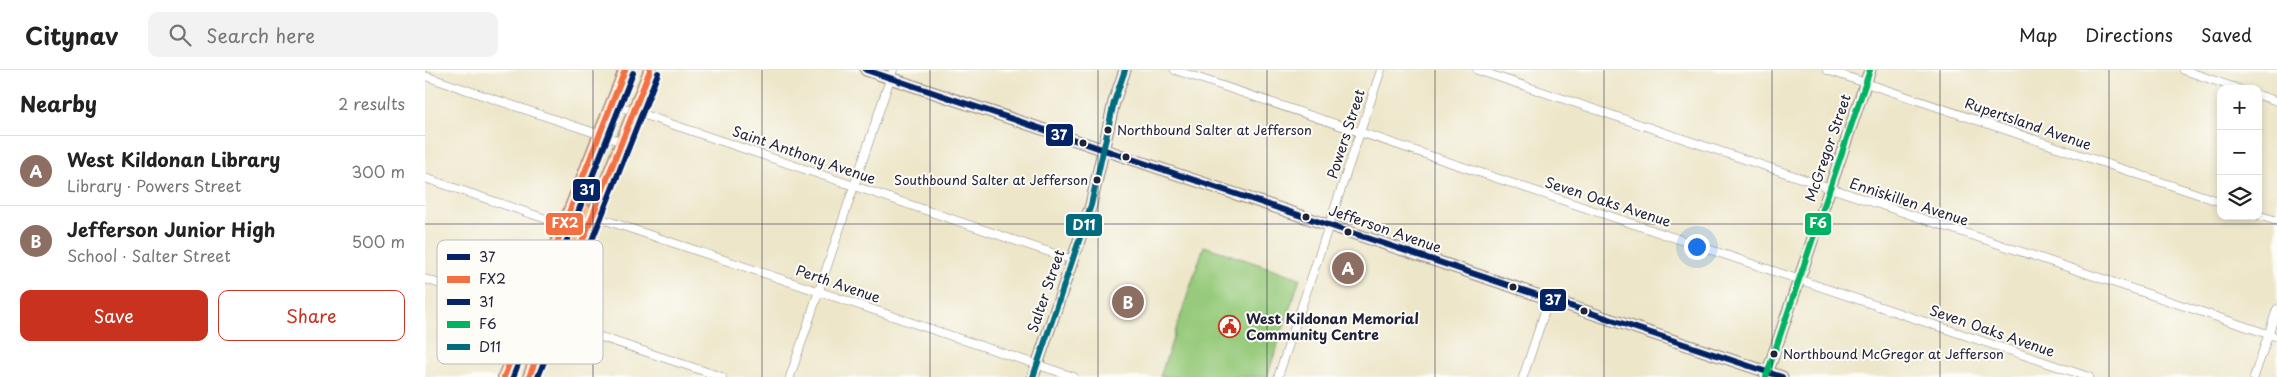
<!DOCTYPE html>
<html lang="en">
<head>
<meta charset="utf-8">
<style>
  body { margin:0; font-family:"Playpen Sans",sans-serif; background:#f2f2f2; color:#222 }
  .controls { position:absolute; right:15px; top:15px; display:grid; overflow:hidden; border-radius:10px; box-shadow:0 2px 8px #0003 }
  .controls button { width:45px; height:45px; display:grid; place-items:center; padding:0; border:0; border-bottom:1px solid #e0e0e0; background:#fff; color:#222; font:25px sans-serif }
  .you { position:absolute; left:1271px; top:176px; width:18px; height:18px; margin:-12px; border:4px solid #fff; border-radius:50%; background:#1a73e8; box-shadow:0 0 0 8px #1a73e833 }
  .badge { display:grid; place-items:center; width:32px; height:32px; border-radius:50%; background:#c8321e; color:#fff; font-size:16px; font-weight:700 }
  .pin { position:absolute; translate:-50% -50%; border:2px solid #fff; box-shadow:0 1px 5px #0006 }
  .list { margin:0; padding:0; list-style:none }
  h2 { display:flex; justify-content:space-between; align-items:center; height:65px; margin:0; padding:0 20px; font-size:21px }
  h2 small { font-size:16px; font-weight:400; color:#767676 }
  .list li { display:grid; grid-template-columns:32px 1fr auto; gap:15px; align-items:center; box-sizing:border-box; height:70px; padding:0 20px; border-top:1px solid #e0e0e0 }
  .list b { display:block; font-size:19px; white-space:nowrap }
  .list p { margin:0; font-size:16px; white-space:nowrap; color:#767676 }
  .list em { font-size:16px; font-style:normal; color:#767676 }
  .actions { display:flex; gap:10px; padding:15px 20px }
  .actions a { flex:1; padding:11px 0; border:1px solid #c8321e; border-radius:10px; text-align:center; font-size:18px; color:#c8321e }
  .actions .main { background:#c8321e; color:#fff }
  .icon { flex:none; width:28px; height:28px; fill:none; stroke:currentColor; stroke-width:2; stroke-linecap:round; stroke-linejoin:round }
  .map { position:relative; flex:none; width:1852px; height:307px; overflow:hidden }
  header { display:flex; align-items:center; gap:30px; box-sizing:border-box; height:70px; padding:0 25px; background:#fff; border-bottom:1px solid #e0e0e0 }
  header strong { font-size:24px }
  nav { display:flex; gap:28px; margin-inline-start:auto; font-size:18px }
  .search { width:350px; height:45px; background:#f2f2f2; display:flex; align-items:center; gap:12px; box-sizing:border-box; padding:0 18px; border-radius:10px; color:#767676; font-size:19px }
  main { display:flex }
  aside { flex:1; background:#fff }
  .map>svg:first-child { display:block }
</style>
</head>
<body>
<header>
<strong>Citynav</strong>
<div class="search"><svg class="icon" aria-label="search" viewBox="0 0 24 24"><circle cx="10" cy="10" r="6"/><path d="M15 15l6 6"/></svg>Search here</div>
<nav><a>Map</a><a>Directions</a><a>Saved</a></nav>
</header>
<main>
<aside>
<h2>Nearby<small>2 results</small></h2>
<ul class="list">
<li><span class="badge" style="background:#8d6e63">A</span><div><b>West Kildonan Library</b><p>Library · Powers Street</p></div><em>300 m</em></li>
<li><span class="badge" style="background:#8d6e63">B</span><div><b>Jefferson Junior High</b><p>School · Salter Street</p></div><em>500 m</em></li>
</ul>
<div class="actions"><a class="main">Save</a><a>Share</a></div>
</aside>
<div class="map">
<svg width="1852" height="307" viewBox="0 0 1852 307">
  <rect width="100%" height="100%" fill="#fdfcf7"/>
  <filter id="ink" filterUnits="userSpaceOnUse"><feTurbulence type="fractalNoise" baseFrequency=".02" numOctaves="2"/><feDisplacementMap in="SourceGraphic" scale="10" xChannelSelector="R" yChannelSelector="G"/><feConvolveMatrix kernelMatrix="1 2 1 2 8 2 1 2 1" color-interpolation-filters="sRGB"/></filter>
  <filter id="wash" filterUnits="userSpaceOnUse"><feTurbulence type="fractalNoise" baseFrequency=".0096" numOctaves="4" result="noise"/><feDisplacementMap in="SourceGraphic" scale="20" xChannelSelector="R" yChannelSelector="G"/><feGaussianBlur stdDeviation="1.12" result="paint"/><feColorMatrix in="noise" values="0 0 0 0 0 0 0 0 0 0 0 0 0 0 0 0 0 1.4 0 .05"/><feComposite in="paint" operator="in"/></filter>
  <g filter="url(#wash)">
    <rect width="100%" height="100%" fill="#ede6c9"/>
    <polygon fill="#97ca7b" stroke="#5c765b" points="779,176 875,208 842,307 735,307"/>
  </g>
  <g filter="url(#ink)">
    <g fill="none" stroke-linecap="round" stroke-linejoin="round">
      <defs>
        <g id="street">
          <polyline points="750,0 1664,307"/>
          <polyline points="1052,0 1852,267"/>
          <polyline points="1402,0 1796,132"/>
          <polyline points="1759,0 1814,19"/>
          <polyline points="0,6 197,72"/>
          <polyline points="1833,25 1852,31"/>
          <polyline points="187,34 648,190"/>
          <polyline points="0,108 139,155"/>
          <polyline points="1833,145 1852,151"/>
          <polyline points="168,146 649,307"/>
          <polyline points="0,209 297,307"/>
          <polyline points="365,307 468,0"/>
          <polyline points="853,307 956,0"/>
          <polyline points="1098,307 1124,229"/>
          <polyline points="1829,307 1852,239"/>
        </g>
        <g id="secondary">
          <polyline points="441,0 1357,307"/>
          <polyline points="608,307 666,135 689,32 700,0"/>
          <polyline points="1341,307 1445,0"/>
        </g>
        <g id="primary">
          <path d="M153,122C154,134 157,141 168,146"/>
          <path d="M139,155C150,160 155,168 155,180"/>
          <polyline points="79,307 200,0"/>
          <polyline points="104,307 225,0"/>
        </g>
      </defs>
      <use href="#street" stroke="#888482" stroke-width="9"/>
      <use href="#secondary" stroke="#888482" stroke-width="13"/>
      <use href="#primary" stroke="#888482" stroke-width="14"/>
      <use href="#street" stroke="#fff" stroke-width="8"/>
      <use href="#secondary" stroke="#fde4d1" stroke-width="11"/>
      <use href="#primary" stroke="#fbbb8c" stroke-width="12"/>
      <defs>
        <polyline id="bus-1" points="441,0 1357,307"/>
        <g id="bus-2">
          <polyline points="79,307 200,0"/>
          <polyline points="104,307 225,0"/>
        </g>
        <g id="bus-3">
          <polyline points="88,307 208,3"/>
          <polyline points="113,307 233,3"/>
        </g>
        <polyline id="bus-4" points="1341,307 1445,0"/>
        <polyline id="bus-5" points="608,307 666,135 689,32 700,0"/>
      </defs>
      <use href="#bus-1" stroke="#fdfcf7" stroke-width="10"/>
      <use href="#bus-2" stroke="#fdfcf7" stroke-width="10"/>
      <use href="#bus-3" stroke="#fdfcf7" stroke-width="10"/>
      <use href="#bus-4" stroke="#fdfcf7" stroke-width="10"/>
      <use href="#bus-5" stroke="#fdfcf7" stroke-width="10"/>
      <use href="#bus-1" stroke="#052465" stroke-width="6"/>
      <use href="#bus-2" stroke="#f37043" stroke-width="6"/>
      <use href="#bus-3" stroke="#052465" stroke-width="6"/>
      <use href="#bus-4" stroke="#00b262" stroke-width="6"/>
      <use href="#bus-5" stroke="#026c7e" stroke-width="6"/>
    </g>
  </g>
  <path fill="none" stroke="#22223b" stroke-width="1" stroke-opacity="0.55" d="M168,0V307M337,0V307M505,0V307M673,0V307M842,0V307M1010,0V307M1179,0V307M1347,0V307M1515,0V307M1684,0V307M0,154H1852"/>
  <defs>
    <symbol id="civic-ring" viewBox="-11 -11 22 22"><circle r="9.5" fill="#fdfcf7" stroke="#c8321e" stroke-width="1.5"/><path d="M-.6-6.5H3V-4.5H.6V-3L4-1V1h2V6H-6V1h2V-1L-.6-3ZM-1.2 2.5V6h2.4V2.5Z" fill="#c8321e"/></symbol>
  </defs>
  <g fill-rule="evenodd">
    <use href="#civic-ring" x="792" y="244" width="25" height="25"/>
  </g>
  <g fill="#22223b" stroke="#fdfcf7" stroke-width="2">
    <circle cx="683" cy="60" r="4.5"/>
    <circle cx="658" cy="73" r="4.5"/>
    <circle cx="701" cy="87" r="4.5"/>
    <circle cx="672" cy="110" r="4.5"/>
    <circle cx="881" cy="147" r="4.5"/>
    <circle cx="923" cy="162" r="4.5"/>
    <circle cx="1088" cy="217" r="4.5"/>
    <circle cx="1159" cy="241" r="4.5"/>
    <circle cx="1349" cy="284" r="4.5"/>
  </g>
  <g text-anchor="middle" stroke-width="4" stroke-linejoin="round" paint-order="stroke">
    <g font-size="13" fill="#22223b" stroke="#fdfcf7" text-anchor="start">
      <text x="692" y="65">Northbound Salter at Jefferson</text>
      <text x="663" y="115" text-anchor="end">Southbound Salter at Jefferson</text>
      <text x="1358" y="289">Northbound McGregor at Jefferson</text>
    </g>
    <g font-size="14" fill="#22223b" stroke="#fdfcf7">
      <text transform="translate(1603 54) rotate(19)" y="5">Rupertsland Avenue</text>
      <text transform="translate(921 64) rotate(-72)" y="5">Powers Street</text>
      <text transform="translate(1403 78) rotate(-71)" y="5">McGregor Street</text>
      <text transform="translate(379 85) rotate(19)" y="5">Saint Anthony Avenue</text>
      <text transform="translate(1183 132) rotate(18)" y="5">Seven Oaks Avenue</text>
      <text transform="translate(1484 132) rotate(18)" y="5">Enniskillen Avenue</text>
      <text transform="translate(960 159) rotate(19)" y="5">Jefferson Avenue</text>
      <text transform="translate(413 214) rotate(19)" y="5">Perth Avenue</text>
      <text transform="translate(621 221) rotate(-71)" y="5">Salter Street</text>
      <text transform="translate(1567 261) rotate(19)" y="5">Seven Oaks Avenue</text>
    </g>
    <g font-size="14" font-weight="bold" fill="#22223b" stroke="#fdfcf7" text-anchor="start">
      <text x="821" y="254">West Kildonan Memorial<tspan x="821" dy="16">Community Centre</tspan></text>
    </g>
  </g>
  <rect x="12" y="170" width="166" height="124" rx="8" fill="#fdfcf7" stroke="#bbbbbf" stroke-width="1"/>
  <rect x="22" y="184" width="23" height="6" fill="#052465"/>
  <rect x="22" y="206" width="23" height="7" fill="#f37043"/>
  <rect x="22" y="229" width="23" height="6" fill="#052465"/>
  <rect x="22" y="251" width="23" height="7" fill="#00b262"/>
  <rect x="22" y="274" width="23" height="6" fill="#026c7e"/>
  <g font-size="14" fill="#22223b">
    <text x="54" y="192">37</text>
    <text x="54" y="214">FX2</text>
    <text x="54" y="237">31</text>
    <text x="54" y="259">F6</text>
    <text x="54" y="282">D11</text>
  </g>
  <g stroke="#fdfcf7" stroke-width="2">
    <rect x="620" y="53" width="29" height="24" rx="5" fill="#052465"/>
    <rect x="147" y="108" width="29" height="24" rx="5" fill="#052465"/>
    <rect x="120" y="142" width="39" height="24" rx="5" fill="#f37043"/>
    <rect x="1379" y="142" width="28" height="24" rx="5" fill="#00b262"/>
    <rect x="640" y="143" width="38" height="24" rx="5" fill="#026c7e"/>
    <rect x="1114" y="218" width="28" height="24" rx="5" fill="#052465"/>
  </g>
  <g font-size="14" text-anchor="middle" font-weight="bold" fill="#fff">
    <text x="634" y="70">37</text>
    <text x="162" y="125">31</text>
    <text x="140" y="158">FX2</text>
    <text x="1393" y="158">F6</text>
    <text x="659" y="160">D11</text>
    <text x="1128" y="235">37</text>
  </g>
</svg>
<div class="controls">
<button>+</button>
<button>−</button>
<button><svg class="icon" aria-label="layers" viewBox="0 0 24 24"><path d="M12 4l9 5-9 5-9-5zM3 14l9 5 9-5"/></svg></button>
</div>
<div class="you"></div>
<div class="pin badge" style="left:923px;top:198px;background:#8d6e63">A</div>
<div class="pin badge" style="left:703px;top:232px;background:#8d6e63">B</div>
</div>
</main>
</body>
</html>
